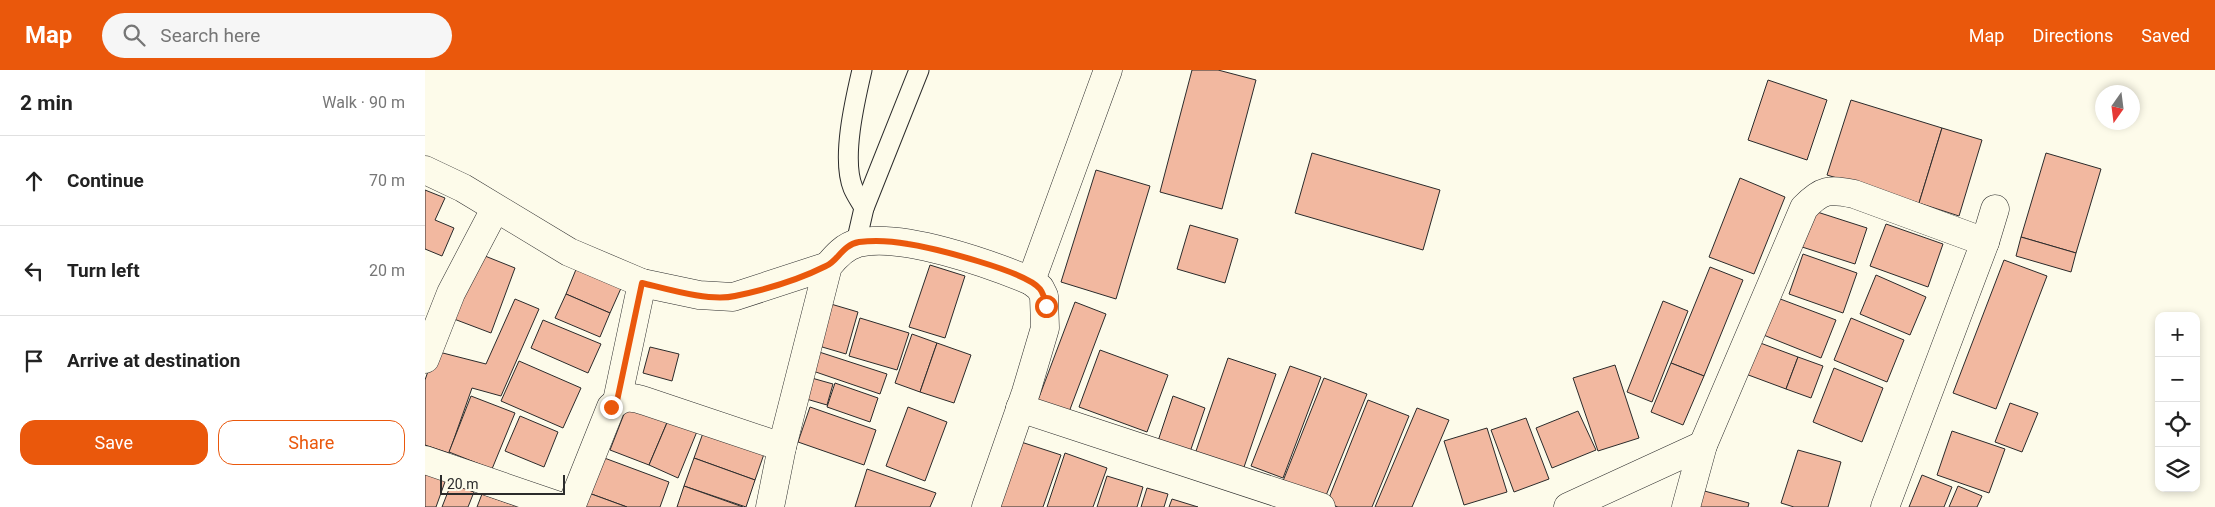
<!DOCTYPE html>
<html lang="en">
<head>
<meta charset="utf-8">
<style>
  body { margin:0; font-family:Roboto,sans-serif; background:#f6f6f6; color:#222 }
  .controls { position:absolute; right:15px; bottom:15px; display:grid; overflow:hidden; border-radius:10px; box-shadow:0 2px 8px #0003 }
  .controls button { width:45px; height:45px; display:grid; place-items:center; padding:0; border:0; border-bottom:1px solid #e0e0e0; background:#fff; color:#222; font:25px sans-serif }
  .compass { position:absolute; left:1670px; top:15px; width:45px; height:45px; border-radius:50%; background:#fff; box-shadow:0 2px 8px #0003; rotate:194deg }
  .scale { position:absolute; left:15px; bottom:12px; width:125px; box-sizing:border-box; padding-left:5px; border:2px solid #2b2b2b; border-top:0; font-size:14px; line-height:18px; white-space:nowrap; color:#2b2b2b; -webkit-text-stroke:4px #fdfbea; paint-order:stroke }
  .stop { position:absolute; width:15px; height:15px; margin:-11px; border:4px solid #ea580c; border-radius:50%; background:#fff }
  .stop.end { background:#ea580c; border-color:#fff; box-shadow:0 1px 5px #0008 }
  .list { margin:0; padding:0; list-style:none }
  h2 { display:flex; justify-content:space-between; align-items:center; height:65px; margin:0; padding:0 20px; font-size:21px }
  h2 small { font-size:16px; font-weight:400; color:#767676 }
  .list li { display:grid; grid-template-columns:32px 1fr auto; gap:15px; align-items:center; box-sizing:border-box; height:90px; padding:0 20px; border-top:1px solid #e0e0e0 }
  .list b { display:block; font-size:19px; white-space:nowrap }
  .list em { font-size:16px; font-style:normal; color:#767676 }
  .actions { display:flex; gap:10px; padding:15px 20px }
  .actions a { flex:1; padding:11px 0; border:1px solid #ea580c; border-radius:15px; text-align:center; font-size:18px; color:#ea580c }
  .actions .main { background:#ea580c; color:#fff }
  .icon { flex:none; width:28px; height:28px; fill:none; stroke:currentColor; stroke-width:2; stroke-linecap:round; stroke-linejoin:round }
  .map { position:relative; flex:none; width:1790px; height:437px; overflow:hidden }
  header { display:flex; align-items:center; gap:30px; box-sizing:border-box; height:70px; padding:0 25px; background:#ea580c; color:#fff }
  header strong { font-size:24px }
  nav { display:flex; gap:28px; margin-inline-start:auto; font-size:18px }
  .search { width:350px; height:45px; background:#f6f6f6; display:flex; align-items:center; gap:12px; box-sizing:border-box; padding:0 18px; border-radius:28px; color:#767676; font-size:19px }
  main { display:flex }
  aside { flex:1; background:#fff }
  .map>svg:first-child { display:block }
</style>
</head>
<body>
<header>
<strong>Map</strong>
<div class="search"><svg class="icon" aria-label="search" viewBox="0 0 24 24"><circle cx="10" cy="10" r="6"/><path d="M15 15l6 6"/></svg>Search here</div>
<nav><a>Map</a><a>Directions</a><a>Saved</a></nav>
</header>
<main>
<aside>
<h2>2 min<small>Walk · 90 m</small></h2>
<ul class="list">
<li><svg class="icon" aria-label="ahead" viewBox="0 0 24 24"><path d="M12 20V5M6 11l6-6 6 6"/></svg><div><b>Continue</b></div><em>70 m</em></li>
<li><svg class="icon" aria-label="left" viewBox="0 0 24 24"><path d="M17 20v-9H6M10 6l-5 5 5 5"/></svg><div><b>Turn left</b></div><em>20 m</em></li>
<li><svg class="icon" aria-label="arrive" viewBox="0 0 24 24"><path d="M6 21V4h12l-3 4 3 4H6"/></svg><div><b>Arrive at destination</b></div></li>
</ul>
<div class="actions"><a class="main">Save</a><a>Share</a></div>
</aside>
<div class="map">
<svg width="1790" height="437" viewBox="0 0 1790 437">
  <rect width="100%" height="100%" fill="#fdfbea"/>
  <g fill="#f2b8a0" stroke="#2b2b2b">
    <polygon points="767,0 793,0 831,10 797,139 735,122"/>
    <polygon points="1343,10 1402,30 1382,90 1323,70"/>
    <polygon points="1426,30 1517,58 1494,133 1402,105"/>
    <polygon points="1517,58 1557,70 1534,146 1494,133"/>
    <polygon points="887,83 1015,120 998,180 870,143"/>
    <polygon points="1621,83 1676,99 1651,183 1596,167"/>
    <polygon points="671,100 725,116 691,229 636,212"/>
    <polygon points="1315,108 1360,127 1329,204 1284,187"/>
    <polygon points="0,120 20,128 10,150 29,158 17,186 0,179"/>
    <polygon points="1386,140 1442,158 1430,194 1374,176"/>
    <polygon points="1461,154 1518,174 1503,217 1445,196"/>
    <polygon points="765,155 813,169 800,213 752,199"/>
    <polygon points="1596,167 1651,183 1646,202 1591,186"/>
    <polygon points="55,184 90,198 66,263 29,249"/>
    <polygon points="1378,184 1432,203 1418,243 1364,224"/>
    <polygon points="1579,190 1622,206 1571,339 1528,323"/>
    <polygon points="505,195 540,206 520,268 484,257"/>
    <polygon points="152,197 197,216 185,243 141,224"/>
    <polygon points="1285,197 1318,210 1279,306 1246,293"/>
    <polygon points="1451,205 1501,227 1485,265 1435,244"/>
    <polygon points="141,224 185,243 175,267 130,248"/>
    <polygon points="1350,227 1411,250 1396,288 1336,264"/>
    <polygon points="90,229 114,239 76,326 47,318 24,383 0,375 0,310 10,281 61,294"/>
    <polygon points="1238,231 1263,241 1227,332 1202,322"/>
    <polygon points="399,232 433,242 421,284 387,274"/>
    <polygon points="650,232 681,244 644,342 613,330"/>
    <polygon points="435,248 484,263 472,300 424,286"/>
    <polygon points="1426,248 1479,270 1462,312 1409,290"/>
    <polygon points="118,250 176,274 163,303 106,278"/>
    <polygon points="487,264 512,273 495,322 470,313"/>
    <polygon points="1330,271 1373,287 1361,319 1318,303"/>
    <polygon points="512,273 546,285 529,333 495,322"/>
    <polygon points="225,277 254,284 247,311 218,303"/>
    <polygon points="388,280 462,304 455,324 382,299"/>
    <polygon points="675,280 743,305 722,362 654,337"/>
    <polygon points="1373,287 1398,296 1386,328 1361,319"/>
    <polygon points="803,288 851,304 818,400 770,384"/>
    <polygon points="94,291 156,318 138,358 76,331"/>
    <polygon points="1246,293 1279,306 1258,355 1226,342"/>
    <polygon points="1190,295 1214,368 1173,381 1148,308"/>
    <polygon points="865,296 896,307 858,408 826,396"/>
    <polygon points="1409,298 1458,318 1437,372 1388,352"/>
    <polygon points="376,305 408,314 402,335 371,326"/>
    <polygon points="899,308 942,324 898,433 856,416"/>
    <polygon points="410,313 453,328 445,352 402,337"/>
    <polygon points="46,326 90,343 67,399 24,382"/>
    <polygon points="748,326 780,338 764,385 732,374"/>
    <polygon points="943,330 984,346 947,437 913,437 902,433"/>
    <polygon points="204,331 244,348 224,395 185,380"/>
    <polygon points="1585,333 1613,343 1597,382 1570,372"/>
    <polygon points="385,337 451,360 439,395 373,372"/>
    <polygon points="483,337 522,352 500,411 461,396"/>
    <polygon points="992,338 1024,350 987,437 950,437"/>
    <polygon points="1153,341 1171,380 1127,398 1111,358"/>
    <polygon points="95,346 133,362 119,397 80,381"/>
    <polygon points="244,348 273,359 253,408 224,395"/>
    <polygon points="1101,348 1124,409 1089,422 1066,360"/>
    <polygon points="1062,358 1082,422 1039,435 1019,371"/>
    <polygon points="1527,361 1580,379 1564,423 1512,405"/>
    <polygon points="278,363 339,384 330,410 269,388"/>
    <polygon points="590,370 636,385 618,437 570,437"/>
    <polygon points="1373,380 1416,392 1403,437 1369,437 1356,433"/>
    <polygon points="640,383 682,398 668,437 622,437"/>
    <polygon points="174,386 244,412 235,437 202,437 161,422"/>
    <polygon points="269,388 330,410 321,437 259,416"/>
    <polygon points="442,399 511,423 505,437 430,437"/>
    <polygon points="0,401 21,409 11,437 0,437"/>
    <polygon points="1497,405 1527,417 1519,437 1484,437"/>
    <polygon points="682,406 718,417 712,437 672,437"/>
    <polygon points="26,414 49,422 43,437 17,437"/>
    <polygon points="259,416 318,437 252,437"/>
    <polygon points="1533,416 1557,426 1552,437 1524,437"/>
    <polygon points="722,418 743,424 739,437 716,437"/>
    <polygon points="1272,419 1324,433 1323,437 1267,437"/>
    <polygon points="161,422 202,437 155,437"/>
    <polygon points="57,424 94,437 52,437"/>
    <polygon points="747,429 773,437 744,437"/>
  </g>
  <g fill="none" stroke-linecap="round" stroke-linejoin="round">
    <defs>
      <g id="service">
        <path d="M437,0C430,30 416,89 428,118C431,125 436,132 439,138"/>
        <polyline points="431,173 439,138 494,0"/>
      </g>
      <g id="minor">
        <polyline points="0,100 38,118 144,182 217,213 274,225 308,227 403,196"/>
        <polyline points="0,289 26,223 70,139"/>
        <polyline points="192,331 217,213"/>
        <polyline points="595,338 896,437"/>
        <polyline points="0,390 137,437"/>
        <path d="M146,437L186,337C198,326 205,326 220,331L357,377"/>
        <path d="M345,437L357,377L403,196C411,186 420,176 433,173C476,162 565,194 606,211L683,0"/>
        <polyline points="561,437 601,322 620,258 619,226 615,218 606,211"/>
        <polyline points="1143,437 1278,375"/>
        <path d="M1261,437L1278,375L1379,138C1397,119 1404,119 1429,124L1560,172"/>
        <polyline points="1460,437 1560,172 1570,139"/>
      </g>
    </defs>
    <use href="#service" stroke="#2b2b2b" stroke-width="21"/>
    <use href="#minor" stroke="#2b2b2b" stroke-width="29"/>
    <use href="#service" stroke="#fdfbea" stroke-width="19"/>
    <use href="#minor" stroke="#fdfbea" stroke-width="28"/>
  </g>
  <g fill="none" stroke-linecap="round" stroke-linejoin="round">
    <path stroke="#ea580c" stroke-width="6" d="M186,337L192,331L217,213C242,219 285,232 310,226C339,220 375,209 401,196C413,191 417,175 434,172C449,170 467,171 483,174C508,178 601,201 615,219C619,224 620,230 621,236"/>
  </g>
</svg>
<div class="controls">
<button>+</button>
<button>−</button>
<button><svg class="icon" aria-label="locate" viewBox="0 0 24 24"><circle cx="12" cy="12" r="6"/><path d="M12 2v4M12 18v4M2 12h4M18 12h4"/></svg></button>
<button><svg class="icon" aria-label="layers" viewBox="0 0 24 24"><path d="M12 4l9 5-9 5-9-5zM3 14l9 5 9-5"/></svg></button>
</div>
<svg class="compass" viewBox="-18 -18 36 36"><path d="M0-13l5 13h-10z" fill="#e53935"/><path d="M0 13l5-13h-10z" fill="#767676"/></svg>
<div class="scale">20 m</div>
<div class="stop" style="left:621px;top:236px"></div>
<div class="stop end" style="left:186px;top:337px"></div>
</div>
</main>
</body>
</html>
